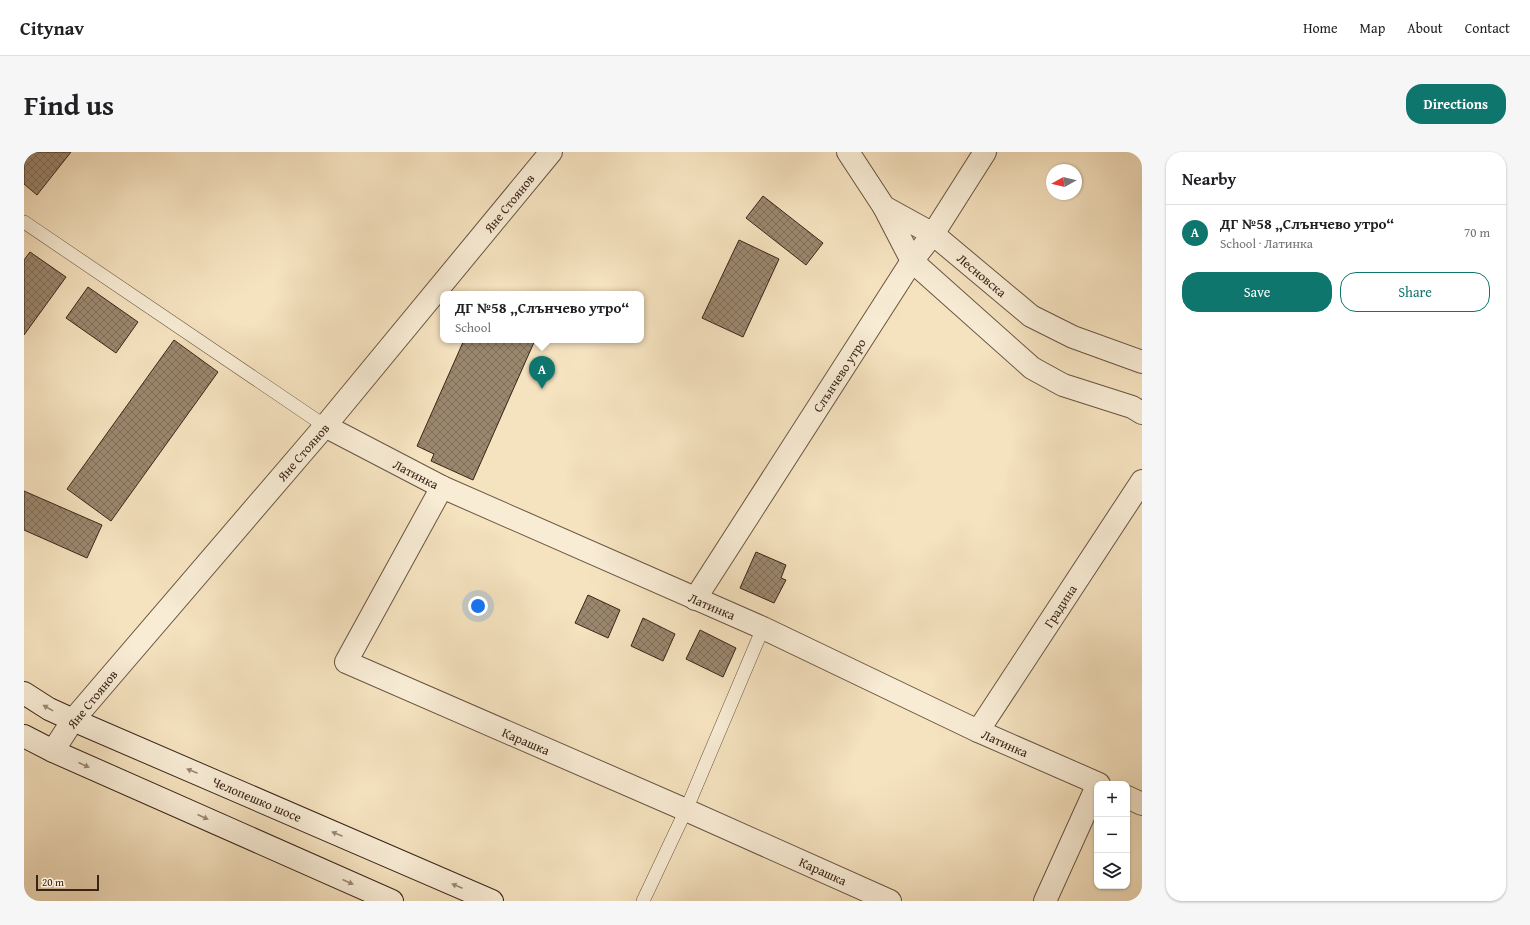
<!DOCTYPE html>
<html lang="en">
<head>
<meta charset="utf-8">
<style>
  body { margin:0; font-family:"Gentium Book Plus",serif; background:#f6f6f6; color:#202124 }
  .controls { position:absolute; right:12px; bottom:12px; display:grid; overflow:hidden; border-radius:8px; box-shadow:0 1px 3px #0004 }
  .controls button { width:36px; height:36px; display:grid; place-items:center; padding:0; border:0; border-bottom:1px solid #e0e0e0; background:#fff; color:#202124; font:20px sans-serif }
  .compass { position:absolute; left:1022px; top:12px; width:36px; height:36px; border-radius:50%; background:#fff; box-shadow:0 1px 3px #0004; rotate:262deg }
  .scale { position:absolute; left:12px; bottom:10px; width:63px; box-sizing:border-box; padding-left:4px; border:2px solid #3a2417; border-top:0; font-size:11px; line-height:14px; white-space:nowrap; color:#3a2417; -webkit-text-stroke:3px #f8ecd5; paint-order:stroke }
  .you { position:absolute; left:454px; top:454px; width:14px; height:14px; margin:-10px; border:3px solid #fff; border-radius:50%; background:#1a73e8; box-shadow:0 0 0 6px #1a73e833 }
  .badge { display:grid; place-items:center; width:26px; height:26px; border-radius:50%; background:#0f766e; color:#fff; font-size:13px; font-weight:700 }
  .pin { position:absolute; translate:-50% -33px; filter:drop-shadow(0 1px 2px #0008) }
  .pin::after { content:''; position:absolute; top:21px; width:14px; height:12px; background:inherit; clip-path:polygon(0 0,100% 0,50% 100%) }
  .popup { position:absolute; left:416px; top:139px; width:204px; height:52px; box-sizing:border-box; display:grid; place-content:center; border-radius:8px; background:#fff; filter:drop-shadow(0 1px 3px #0005); font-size:13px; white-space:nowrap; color:#757577 }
  .popup b { font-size:15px; color:#202124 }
  .popup::after { content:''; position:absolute; left:50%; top:100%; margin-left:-8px; border:8px solid transparent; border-top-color:#fff }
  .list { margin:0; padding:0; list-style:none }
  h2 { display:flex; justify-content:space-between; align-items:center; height:52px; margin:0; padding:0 16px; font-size:17px }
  h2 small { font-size:13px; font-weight:400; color:#757577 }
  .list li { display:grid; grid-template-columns:26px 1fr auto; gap:12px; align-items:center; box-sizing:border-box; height:56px; padding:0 16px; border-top:1px solid #e0e0e0 }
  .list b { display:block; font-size:15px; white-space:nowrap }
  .list p { margin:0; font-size:13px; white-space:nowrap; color:#757577 }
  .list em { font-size:13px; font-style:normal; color:#757577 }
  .actions { display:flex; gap:8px; padding:12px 16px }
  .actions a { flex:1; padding:9px 0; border:1px solid #0f766e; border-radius:16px; text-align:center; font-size:14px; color:#0f766e }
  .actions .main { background:#0f766e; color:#fff }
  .icon { flex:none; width:22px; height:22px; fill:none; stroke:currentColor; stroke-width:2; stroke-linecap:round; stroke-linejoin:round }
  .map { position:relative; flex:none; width:1118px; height:749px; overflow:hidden; border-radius:16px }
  header { display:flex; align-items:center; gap:24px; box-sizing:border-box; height:56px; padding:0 20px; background:#fff; border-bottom:1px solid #e0e0e0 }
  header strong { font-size:19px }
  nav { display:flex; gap:22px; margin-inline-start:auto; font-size:14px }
  .intro { display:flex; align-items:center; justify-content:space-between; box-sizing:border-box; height:96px; padding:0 24px }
  h1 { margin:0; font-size:28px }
  .button { padding:10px 18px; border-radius:16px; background:#0f766e; color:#fff; font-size:14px; font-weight:700 }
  main { display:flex; gap:24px; padding:0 24px }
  aside { flex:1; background:#fff; border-radius:16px; box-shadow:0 1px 3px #0004 }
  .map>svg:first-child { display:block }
</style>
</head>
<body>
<header>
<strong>Citynav</strong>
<nav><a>Home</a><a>Map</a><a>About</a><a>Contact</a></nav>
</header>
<div class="intro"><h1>Find us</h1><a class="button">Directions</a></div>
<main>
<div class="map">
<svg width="1118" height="749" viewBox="0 0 1118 749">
  <defs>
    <pattern id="building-cross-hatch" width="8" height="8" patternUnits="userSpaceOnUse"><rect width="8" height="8" fill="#9b876e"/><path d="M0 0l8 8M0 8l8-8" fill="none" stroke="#7f6e59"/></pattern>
  </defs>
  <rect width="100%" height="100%" fill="#f5e2bf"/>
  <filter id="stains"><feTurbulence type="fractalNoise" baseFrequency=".005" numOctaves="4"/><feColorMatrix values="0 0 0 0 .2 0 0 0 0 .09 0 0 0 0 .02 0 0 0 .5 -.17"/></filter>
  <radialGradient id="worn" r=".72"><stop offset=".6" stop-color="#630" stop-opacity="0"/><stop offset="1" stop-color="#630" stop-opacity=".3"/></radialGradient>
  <g fill="url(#building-cross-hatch)" stroke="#3a2417">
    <polygon points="0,0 47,0 13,43 0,32"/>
    <polygon points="739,44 799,91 782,113 722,66"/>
    <polygon points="715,88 755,107 719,185 678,166"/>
    <polygon points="6,100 42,125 0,183 0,108"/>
    <polygon points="64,135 114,170 92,201 42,166"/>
    <polygon points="150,188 194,220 87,369 43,337"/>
    <polygon points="440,188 511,188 449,328 407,309 410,302 393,294"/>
    <polygon points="0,339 78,373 63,406 0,378"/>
    <polygon points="732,400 762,413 757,426 762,428 750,451 716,436"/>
    <polygon points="564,443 596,458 584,486 551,471"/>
    <polygon points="619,466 651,482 639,509 607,494"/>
    <polygon points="676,478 712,496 699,525 662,507"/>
  </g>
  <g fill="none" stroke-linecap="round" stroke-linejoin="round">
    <defs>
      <g id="service">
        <polyline points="0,70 301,274"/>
        <polyline points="619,749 662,658 739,476"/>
      </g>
      <g id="minor">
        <polyline points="824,0 860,55 909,82 1007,164 1049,185 1118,210"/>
        <polyline points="860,55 888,109 1008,216 1039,233 1108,255 1118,261"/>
        <polyline points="301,274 418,335 739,476 954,579 1075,632"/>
        <polyline points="418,335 322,510 662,658 866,749"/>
        <polyline points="671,447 888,109 909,82 961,0"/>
        <polyline points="954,579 1118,329"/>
        <polyline points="29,599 49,568 301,274 527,0"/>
        <polyline points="1103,645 1118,652"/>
        <polyline points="1021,749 1073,634"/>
      </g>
      <g id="secondary">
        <polyline points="0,541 25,557 49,568 468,749"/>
        <polyline points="0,584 29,599 368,749"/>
      </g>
    </defs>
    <use href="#service" stroke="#695441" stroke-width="14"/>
    <use href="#minor" stroke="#695441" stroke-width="24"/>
    <use href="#secondary" stroke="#3a2417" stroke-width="24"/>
    <use href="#service" stroke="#f8ecd5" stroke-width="13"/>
    <use href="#minor" stroke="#f8ecd5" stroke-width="22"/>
    <use href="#secondary" stroke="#f8ecd5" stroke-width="22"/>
  </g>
  <defs><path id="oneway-solid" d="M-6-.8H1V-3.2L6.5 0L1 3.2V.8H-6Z"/></defs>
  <g fill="#998876">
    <use href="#oneway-solid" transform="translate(24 556) rotate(-151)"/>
    <use href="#oneway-solid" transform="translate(60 613) rotate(24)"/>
    <use href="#oneway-solid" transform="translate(168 619) rotate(-157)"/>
    <use href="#oneway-solid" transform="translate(179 665) rotate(24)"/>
    <use href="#oneway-solid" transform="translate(313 682) rotate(-157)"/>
    <use href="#oneway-solid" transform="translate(324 730) rotate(24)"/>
    <use href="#oneway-solid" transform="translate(433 734) rotate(-157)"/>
  </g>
  <g text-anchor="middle" stroke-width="3" stroke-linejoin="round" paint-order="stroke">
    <g font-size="13" fill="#3a2417" stroke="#f8ecd5">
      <text transform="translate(485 51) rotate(-51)" y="5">Яне Стоянов</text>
      <text transform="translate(958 123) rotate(40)" y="5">Лесновска</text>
      <text transform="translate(815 223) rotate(-57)" y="5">Слънчево утро</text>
      <text transform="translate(279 300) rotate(-49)" y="5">Яне Стоянов</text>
      <text transform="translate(392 322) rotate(27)" y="5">Латинка</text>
      <text transform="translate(688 454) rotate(23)" y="5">Латинка</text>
      <text transform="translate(1036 454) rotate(-57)" y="5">Градина</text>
      <text transform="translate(68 547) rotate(-51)" y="5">Яне Стоянов</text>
      <text transform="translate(502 589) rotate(23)" y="5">Карашка</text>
      <text transform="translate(981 591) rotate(24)" y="5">Латинка</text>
      <text transform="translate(233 647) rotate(23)" y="5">Челопешко шосе</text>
      <text transform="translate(799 719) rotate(24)" y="5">Карашка</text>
    </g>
  </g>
  <rect width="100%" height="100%" filter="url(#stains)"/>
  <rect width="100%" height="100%" fill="url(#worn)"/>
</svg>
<div class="controls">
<button>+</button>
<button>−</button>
<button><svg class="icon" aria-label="layers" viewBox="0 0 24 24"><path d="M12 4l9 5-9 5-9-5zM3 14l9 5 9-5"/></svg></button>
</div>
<svg class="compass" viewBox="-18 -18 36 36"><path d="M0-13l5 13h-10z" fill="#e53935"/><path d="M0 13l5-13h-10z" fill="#757577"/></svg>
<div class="scale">20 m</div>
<div class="you"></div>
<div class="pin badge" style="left:518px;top:237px">A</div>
<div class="popup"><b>ДГ №58 „Слънчево утро“</b>School</div>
</div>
<aside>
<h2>Nearby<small></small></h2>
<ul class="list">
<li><span class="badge">A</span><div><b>ДГ №58 „Слънчево утро“</b><p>School · Латинка</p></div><em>70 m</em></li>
</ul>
<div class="actions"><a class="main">Save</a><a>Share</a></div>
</aside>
</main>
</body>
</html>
